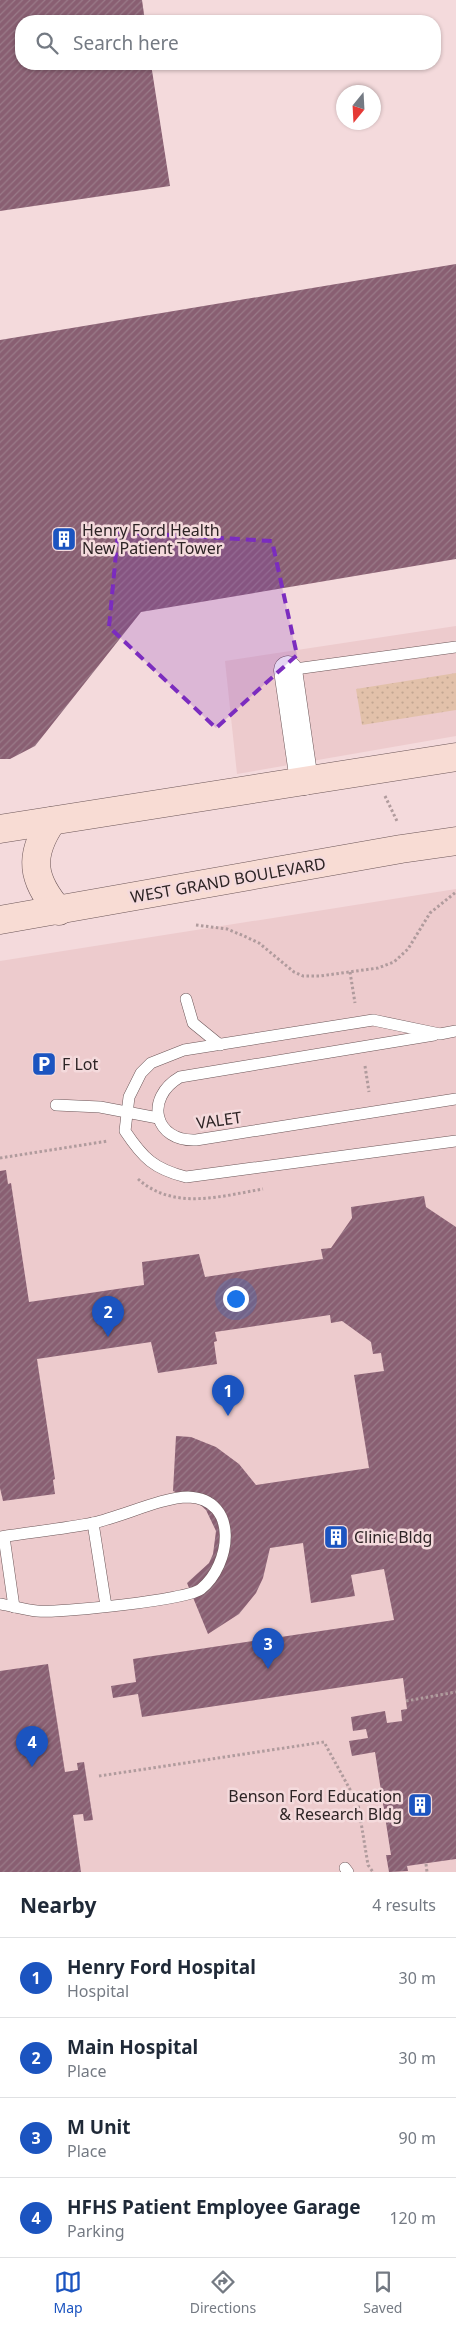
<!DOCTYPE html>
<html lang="en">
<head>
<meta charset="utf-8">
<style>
  body { margin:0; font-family:"Noto Sans",sans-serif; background:#f2f2f3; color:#1f2937 }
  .compass { position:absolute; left:336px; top:85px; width:45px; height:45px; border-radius:50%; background:#fff; box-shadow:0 1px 4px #0004; rotate:198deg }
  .you { position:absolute; left:235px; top:1298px; width:18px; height:18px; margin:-12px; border:4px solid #fff; border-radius:50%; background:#1a73e8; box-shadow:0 0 0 8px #1a73e833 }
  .badge { display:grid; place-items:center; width:32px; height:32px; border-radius:50%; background:#1b54c0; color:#fff; font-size:16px; font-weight:700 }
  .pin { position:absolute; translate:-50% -41px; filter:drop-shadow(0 1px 2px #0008) }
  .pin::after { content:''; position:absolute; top:26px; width:18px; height:15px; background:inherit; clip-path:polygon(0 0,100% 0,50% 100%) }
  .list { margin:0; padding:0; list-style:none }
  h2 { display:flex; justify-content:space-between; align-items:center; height:65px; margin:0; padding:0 20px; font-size:21px }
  h2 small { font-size:16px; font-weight:400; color:#747a83 }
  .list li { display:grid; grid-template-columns:32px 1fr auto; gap:15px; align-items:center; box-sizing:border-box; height:80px; padding:0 20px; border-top:1px solid #e0e1e3 }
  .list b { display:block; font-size:19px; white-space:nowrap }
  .list p { margin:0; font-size:16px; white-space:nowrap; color:#747a83 }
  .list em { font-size:16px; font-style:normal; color:#747a83 }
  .icon { flex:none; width:28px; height:28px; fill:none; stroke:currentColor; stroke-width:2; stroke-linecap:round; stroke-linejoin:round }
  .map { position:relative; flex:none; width:456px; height:1872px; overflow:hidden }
  .search { position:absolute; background:#fff; box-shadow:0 1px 4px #0004; left:15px; right:15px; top:15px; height:55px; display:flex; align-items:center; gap:12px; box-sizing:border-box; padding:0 18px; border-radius:20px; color:#747a83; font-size:19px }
  .sheet { height:385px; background:#fff }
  nav { display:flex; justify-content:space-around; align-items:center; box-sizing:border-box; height:70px; border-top:1px solid #e0e1e3; background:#fff; font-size:14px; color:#747a83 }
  nav a { display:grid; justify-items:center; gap:2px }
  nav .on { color:#1b54c0 }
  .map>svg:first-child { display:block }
</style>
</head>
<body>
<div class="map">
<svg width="456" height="1872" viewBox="0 0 456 1872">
  <defs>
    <pattern id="green-dots" width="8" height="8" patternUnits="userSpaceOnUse" patternTransform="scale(1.25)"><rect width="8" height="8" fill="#e2c1aa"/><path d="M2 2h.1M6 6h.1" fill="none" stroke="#c2a692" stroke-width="1.8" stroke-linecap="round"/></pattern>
    <pattern id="building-hatch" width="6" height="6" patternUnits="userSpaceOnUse" patternTransform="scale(1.25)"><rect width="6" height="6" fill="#895f72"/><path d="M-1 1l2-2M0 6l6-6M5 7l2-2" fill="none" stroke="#9a7b89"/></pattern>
  </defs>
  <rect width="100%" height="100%" fill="#f4dadc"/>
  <g fill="#edcbcd">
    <polygon points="456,626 456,736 237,774 225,661"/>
    <polygon points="456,889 456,1872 0,1872 0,961"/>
  </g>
  <polygon fill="url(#green-dots)" points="456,673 456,710 362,725 356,689"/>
  <g fill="url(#building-hatch)">
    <polygon points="0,0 142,0 145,21 21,21 21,64 151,64 170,186 0,211"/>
    <polygon points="456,264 456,559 141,612 35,746 10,759 0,759 0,340"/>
    <polygon points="6,1170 8,1184 11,1183 29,1302 144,1285 142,1262 199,1254 205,1277 323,1259 321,1249 331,1248 352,1218 351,1207 424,1196 426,1207 456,1227 456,1859 407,1866 408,1871 389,1872 386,1855 391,1855 375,1752 352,1756 349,1741 368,1738 366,1729 353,1731 351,1717 385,1711 387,1723 402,1721 401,1710 407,1709 403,1678 142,1717 138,1694 113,1698 111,1686 136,1682 133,1659 394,1620 384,1569 351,1575 355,1596 311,1603 303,1543 270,1548 263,1578 256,1593 239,1614 208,1634 187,1583 209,1563 213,1554 216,1531 206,1510 196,1501 173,1491 176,1436 191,1437 216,1447 239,1464 256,1485 369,1468 354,1375 384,1371 381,1353 373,1354 371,1342 342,1321 331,1323 330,1315 215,1332 217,1341 214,1342 217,1364 158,1373 151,1342 37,1359 55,1479 53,1480 55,1494 3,1501 0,1488 0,1171"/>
    <polygon points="48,1664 65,1772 78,1770 77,1763 84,1762 93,1820 84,1821 83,1814 73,1815 81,1872 0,1872 0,1671"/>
  </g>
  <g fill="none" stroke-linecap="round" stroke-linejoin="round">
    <defs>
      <g id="service">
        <polyline points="288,670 456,647"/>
        <polyline points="186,999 193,1023 220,1045"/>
        <path d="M456,1031L440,1034L373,1020L184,1050L151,1063L141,1073L129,1097L125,1131C143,1158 154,1169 186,1177L456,1141"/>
        <path d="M434,1035L180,1077C144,1098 154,1142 196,1140L456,1099"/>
        <polyline points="56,1105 100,1107 158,1118"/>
        <polyline points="93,1523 106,1606"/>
        <path d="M0,1537C31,1532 63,1529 93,1523C121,1517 163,1497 188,1497C240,1499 231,1565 201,1589C188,1600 59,1613 37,1611C25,1610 12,1606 0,1604"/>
        <polyline points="4,1537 14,1607"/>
        <polyline points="345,1868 348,1872"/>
      </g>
      <polyline id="tertiary" points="288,670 304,781"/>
      <g id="secondary">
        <path d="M52,821C28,856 32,880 59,911"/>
        <polyline points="0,829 456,757"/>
        <polyline points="0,920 401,849 456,841"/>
      </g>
    </defs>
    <use href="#service" stroke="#6c5658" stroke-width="12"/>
    <use href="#tertiary" stroke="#6c5658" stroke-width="29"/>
    <use href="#secondary" stroke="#6c5658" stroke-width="29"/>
    <g stroke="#b09b9d" stroke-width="3" stroke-dasharray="2.5 2.5" stroke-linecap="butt">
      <polyline points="385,796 397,821"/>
      <polyline points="196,925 227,929 244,936 259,943 294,972 303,976 320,976 378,968 394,962 408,949 430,913 456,892"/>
      <polyline points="350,972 355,1003"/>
      <polyline points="365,1066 369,1092"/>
      <polyline points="0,1158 108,1141"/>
      <path d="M138,1179C174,1211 221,1196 263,1189"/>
      <polyline points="406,1701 456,1692"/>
      <polyline points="99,1776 324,1742 358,1804 368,1865 373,1872"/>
      <polyline points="426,1864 427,1872"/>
    </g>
    <use href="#service" stroke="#fff" stroke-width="11"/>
    <use href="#tertiary" stroke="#fff" stroke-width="28"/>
    <use href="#secondary" stroke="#f8dcd4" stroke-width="28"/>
  </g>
  <path fill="#7b2cbf" fill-opacity="0.2" stroke="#7b2cbf" stroke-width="4" stroke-dasharray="10 6" stroke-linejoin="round" d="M118,532L272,541L297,655L216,728L109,627Z"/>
  <defs>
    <symbol id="building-square" viewBox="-11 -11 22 22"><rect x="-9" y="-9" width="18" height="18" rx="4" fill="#1b54c0" stroke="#f4dadc"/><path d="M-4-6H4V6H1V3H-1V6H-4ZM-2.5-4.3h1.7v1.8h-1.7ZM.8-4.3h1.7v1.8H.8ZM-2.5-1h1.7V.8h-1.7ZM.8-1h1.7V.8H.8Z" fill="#fff"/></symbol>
    <symbol id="parking-square" viewBox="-11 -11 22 22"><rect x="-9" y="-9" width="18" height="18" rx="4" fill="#1b54c0" stroke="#f4dadc"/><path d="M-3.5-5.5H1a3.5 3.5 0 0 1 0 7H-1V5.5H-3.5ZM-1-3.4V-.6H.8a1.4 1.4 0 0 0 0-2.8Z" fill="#fff"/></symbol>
  </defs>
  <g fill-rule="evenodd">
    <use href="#building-square" x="50" y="525" width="28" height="28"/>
    <use href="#parking-square" x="30" y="1050" width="28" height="28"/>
    <use href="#building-square" x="322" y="1523" width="28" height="28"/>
    <use href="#building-square" x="406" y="1791" width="28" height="28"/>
  </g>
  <g text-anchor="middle" stroke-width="5" stroke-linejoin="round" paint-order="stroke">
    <g font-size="16" fill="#2d2425" stroke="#f4dadc" text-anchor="start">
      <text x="82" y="536">Henry Ford Health<tspan x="82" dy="18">New Patient Tower</tspan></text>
      <text x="62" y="1070">F Lot</text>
      <text x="354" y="1543">Clinic Bldg</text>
      <text x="402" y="1802" text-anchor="end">Benson Ford Education<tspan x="402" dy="18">&amp; Research Bldg</tspan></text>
    </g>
    <g font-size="16" fill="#2d2425" stroke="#f4dadc">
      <text transform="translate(228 880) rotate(-10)" y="6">WEST GRAND BOULEVARD</text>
      <text transform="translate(219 1120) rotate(-8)" y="6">VALET</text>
    </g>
  </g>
</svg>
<svg class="compass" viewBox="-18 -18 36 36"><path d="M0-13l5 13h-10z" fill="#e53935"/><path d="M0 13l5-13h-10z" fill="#747a83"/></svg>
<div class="you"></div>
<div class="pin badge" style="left:228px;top:1416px">1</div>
<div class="pin badge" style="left:108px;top:1337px">2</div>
<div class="pin badge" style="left:268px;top:1669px">3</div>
<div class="pin badge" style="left:32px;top:1767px">4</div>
<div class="search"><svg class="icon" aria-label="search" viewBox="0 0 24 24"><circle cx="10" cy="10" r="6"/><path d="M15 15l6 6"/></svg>Search here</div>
</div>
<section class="sheet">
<h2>Nearby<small>4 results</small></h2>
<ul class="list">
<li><span class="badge">1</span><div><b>Henry Ford Hospital</b><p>Hospital</p></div><em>30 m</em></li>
<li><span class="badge">2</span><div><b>Main Hospital</b><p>Place</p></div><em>30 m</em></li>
<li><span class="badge">3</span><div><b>M Unit</b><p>Place</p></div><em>90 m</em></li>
<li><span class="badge">4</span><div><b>HFHS Patient Employee Garage</b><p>Parking</p></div><em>120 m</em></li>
</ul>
</section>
<nav>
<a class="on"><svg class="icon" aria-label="map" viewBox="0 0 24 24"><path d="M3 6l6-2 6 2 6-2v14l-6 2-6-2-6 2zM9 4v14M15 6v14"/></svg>Map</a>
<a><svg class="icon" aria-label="directions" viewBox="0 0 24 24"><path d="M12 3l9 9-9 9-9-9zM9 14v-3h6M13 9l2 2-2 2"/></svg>Directions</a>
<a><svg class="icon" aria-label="saved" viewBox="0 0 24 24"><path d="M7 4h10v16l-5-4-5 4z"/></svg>Saved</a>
</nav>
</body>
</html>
